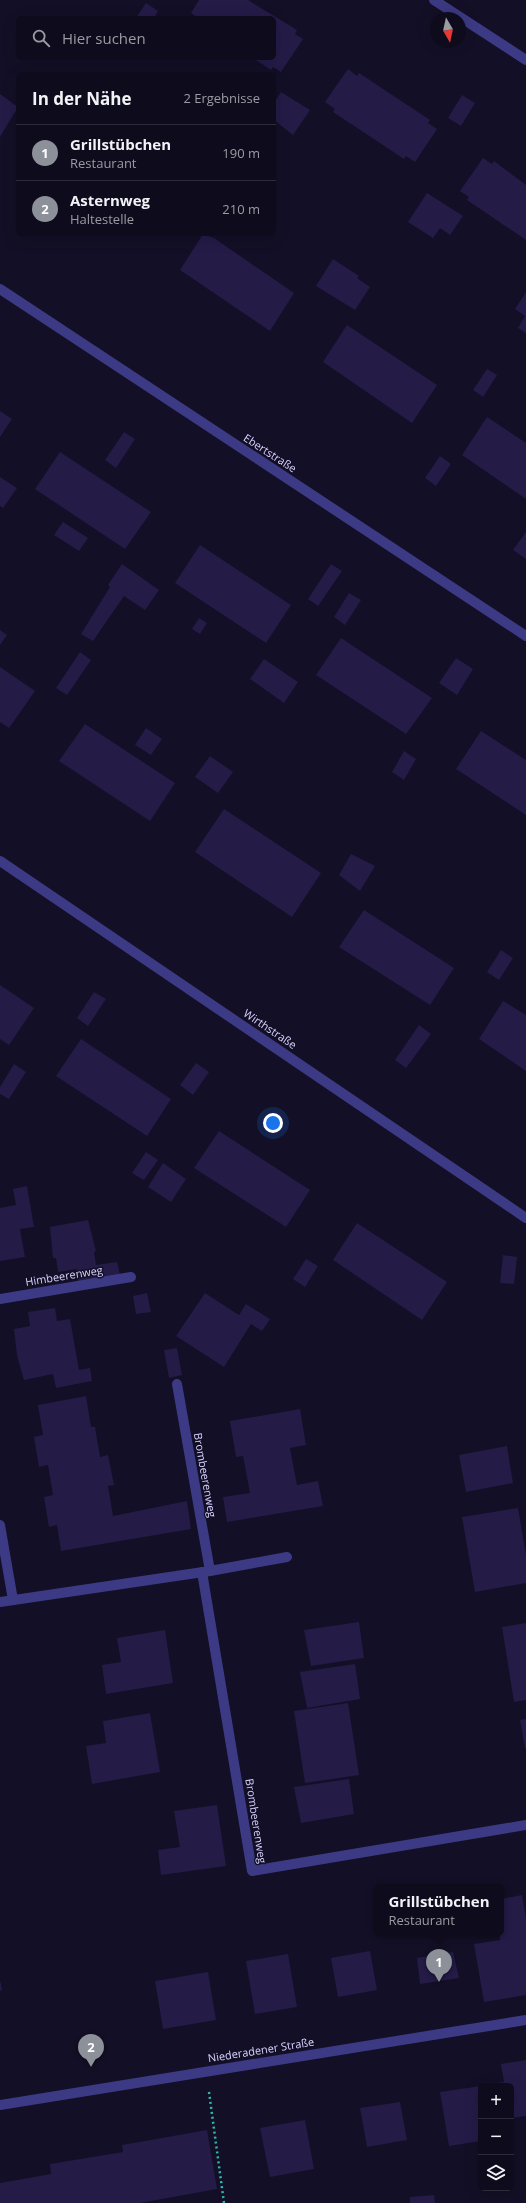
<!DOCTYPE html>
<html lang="de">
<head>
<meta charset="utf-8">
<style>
  body { margin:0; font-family:"Open Sans",sans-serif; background:#1c1929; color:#f1f3f6 }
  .controls { position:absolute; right:12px; bottom:12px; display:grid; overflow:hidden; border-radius:6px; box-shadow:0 4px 16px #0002 }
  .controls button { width:36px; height:36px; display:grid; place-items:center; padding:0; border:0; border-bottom:1px solid #2e2b3b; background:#0e0b1c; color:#f1f3f6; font:20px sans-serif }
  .compass { position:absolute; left:430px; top:12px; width:36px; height:36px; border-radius:50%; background:#0e0b1c; box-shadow:0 4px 16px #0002; rotate:171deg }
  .you { position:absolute; left:273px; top:1123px; width:14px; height:14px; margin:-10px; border:3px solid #fff; border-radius:50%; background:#1a73e8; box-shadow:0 0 0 6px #1a73e833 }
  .badge { display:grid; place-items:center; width:26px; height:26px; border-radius:50%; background:#8c9099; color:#fff; font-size:13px; font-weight:700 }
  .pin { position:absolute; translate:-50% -33px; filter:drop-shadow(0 1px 2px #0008) }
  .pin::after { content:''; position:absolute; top:21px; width:14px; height:12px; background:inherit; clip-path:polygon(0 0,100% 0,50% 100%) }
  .popup { position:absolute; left:374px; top:1884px; width:130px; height:52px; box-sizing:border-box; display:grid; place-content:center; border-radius:6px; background:#0e0b1c; filter:drop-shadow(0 1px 3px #0005); font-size:13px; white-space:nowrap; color:#9b9ba3 }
  .popup b { font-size:15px; color:#f1f3f6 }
  .popup::after { content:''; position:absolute; left:50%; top:100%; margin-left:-8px; border:8px solid transparent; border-top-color:#0e0b1c }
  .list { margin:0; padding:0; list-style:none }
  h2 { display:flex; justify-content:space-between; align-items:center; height:52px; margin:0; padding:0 16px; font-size:17px }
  h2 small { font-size:13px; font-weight:400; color:#9b9ba3 }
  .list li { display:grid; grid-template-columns:26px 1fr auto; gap:12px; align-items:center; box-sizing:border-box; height:56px; padding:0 16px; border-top:1px solid #2e2b3b }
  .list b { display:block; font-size:15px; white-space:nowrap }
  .list p { margin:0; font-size:13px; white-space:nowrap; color:#9b9ba3 }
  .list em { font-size:13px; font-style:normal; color:#9b9ba3 }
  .icon { flex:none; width:22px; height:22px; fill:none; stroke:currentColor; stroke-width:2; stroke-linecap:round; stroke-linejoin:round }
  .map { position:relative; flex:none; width:526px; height:2203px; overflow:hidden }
  .search { position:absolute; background:#0e0b1c; box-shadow:0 4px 16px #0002; left:16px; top:16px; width:260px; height:44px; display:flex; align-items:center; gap:10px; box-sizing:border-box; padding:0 14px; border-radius:6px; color:#9b9ba3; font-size:15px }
  .panel { position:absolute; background:#0e0b1c; box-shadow:0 4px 16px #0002; left:16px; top:72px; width:260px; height:164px; border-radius:6px }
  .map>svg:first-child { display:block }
</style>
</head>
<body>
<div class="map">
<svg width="526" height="2203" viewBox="0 0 526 2203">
  <rect width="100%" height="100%" fill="#130f26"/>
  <g fill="#241b47">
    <polygon points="199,0 248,0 297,30 295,34 303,39 281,72 273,67 271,70 253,58 274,58 274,18 198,18 191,13"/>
    <polygon points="146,3 158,11 154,18 136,18"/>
    <polygon points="348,69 357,76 359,73 430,120 428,123 437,129 415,162 406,156 404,159 333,112 335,109 325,102"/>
    <polygon points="281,92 310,110 293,135 274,120 274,103"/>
    <polygon points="0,94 18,107 0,137"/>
    <polygon points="462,95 475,103 461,126 448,118"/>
    <polygon points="483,158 492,164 494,161 526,185 526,240 467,200 469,197 460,191"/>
    <polygon points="427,193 463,216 450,235 440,228 433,238 408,222"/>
    <polygon points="203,234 214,238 294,293 270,331 180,270"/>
    <polygon points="333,259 359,276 357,278 370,287 355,310 316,286"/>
    <polygon points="526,292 526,333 518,328 525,316 515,309"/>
    <polygon points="347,325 437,385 412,423 323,362"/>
    <polygon points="487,369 497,375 483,397 473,390"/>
    <polygon points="0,411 12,419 0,437"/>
    <polygon points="487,417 526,443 526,499 462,455"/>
    <polygon points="124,432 135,439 116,468 105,460"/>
    <polygon points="60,452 151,512 125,549 35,489"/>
    <polygon points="440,456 451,464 436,486 425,478"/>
    <polygon points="0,477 17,488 3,508 0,506"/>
    <polygon points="63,522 88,538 79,551 54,535"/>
    <polygon points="526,532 526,559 513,550"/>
    <polygon points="200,545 291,605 266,643 175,583"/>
    <polygon points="122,564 159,590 145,610 124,596 93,641 81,634 110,587 108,585"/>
    <polygon points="331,564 342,571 318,606 308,599"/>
    <polygon points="349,593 361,600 345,625 334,617"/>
    <polygon points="199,618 207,623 200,634 192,629"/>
    <polygon points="0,630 7,635 0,645"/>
    <polygon points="341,638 432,698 406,734 316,675"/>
    <polygon points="80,652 91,660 67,695 56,688"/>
    <polygon points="456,658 473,669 457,695 439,683"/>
    <polygon points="264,659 298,682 284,703 250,679"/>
    <polygon points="0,667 35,691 9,728 0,722"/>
    <polygon points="85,724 175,783 150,821 59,761"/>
    <polygon points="146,728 162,739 151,755 135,745"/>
    <polygon points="481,731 526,760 526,815 456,769"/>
    <polygon points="404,751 416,759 404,780 392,772"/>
    <polygon points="210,756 233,772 218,793 195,777"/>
    <polygon points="224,809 321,873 292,917 195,852"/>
    <polygon points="351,854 375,866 360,891 339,875"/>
    <polygon points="364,910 454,968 430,1005 339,947"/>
    <polygon points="501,950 513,958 499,980 487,972"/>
    <polygon points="0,985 34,1008 9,1045 0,1039"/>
    <polygon points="94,992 106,999 88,1026 77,1018"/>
    <polygon points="503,1001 526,1015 526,1071 479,1039"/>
    <polygon points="419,1025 431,1034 406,1068 395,1060"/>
    <polygon points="81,1039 171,1099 147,1136 56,1076"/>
    <polygon points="196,1063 209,1072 193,1095 180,1085"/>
    <polygon points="14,1064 26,1072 9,1099 0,1094 0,1087"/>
    <polygon points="219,1131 310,1190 286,1227 194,1168"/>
    <polygon points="146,1152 158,1160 144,1180 132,1173"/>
    <polygon points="163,1163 186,1179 171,1202 148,1187"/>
    <polygon points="27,1186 34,1227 20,1229 25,1257 0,1261 0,1208 16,1205 13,1189"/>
    <polygon points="88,1220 96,1251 94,1252 96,1265 117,1262 120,1275 78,1282 76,1269 58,1272 56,1258 53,1258 50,1227"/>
    <polygon points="357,1223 447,1282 422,1320 333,1260"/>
    <polygon points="503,1255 517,1257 514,1284 500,1283"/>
    <polygon points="306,1259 318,1266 305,1287 293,1279"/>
    <polygon points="147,1293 151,1312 136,1314 133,1296"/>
    <polygon points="205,1293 239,1315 246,1304 270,1319 262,1331 251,1324 224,1367 176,1336"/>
    <polygon points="55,1308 57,1321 70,1319 79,1370 90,1368 92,1381 56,1388 53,1374 24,1380 17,1355 14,1329 30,1326 28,1312"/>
    <polygon points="177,1348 182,1375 169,1378 164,1350"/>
    <polygon points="86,1396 91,1427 95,1427 100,1457 108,1455 114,1485 108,1486 113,1516 187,1501 191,1529 61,1551 57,1525 49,1527 44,1497 53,1495 48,1465 39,1467 34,1437 43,1435 38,1405"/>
    <polygon points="300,1409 306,1445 290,1448 297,1485 318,1481 323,1506 227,1522 223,1497 250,1493 243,1456 236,1457 230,1421"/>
    <polygon points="507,1446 513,1483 466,1492 459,1455"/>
    <polygon points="518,1508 526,1555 526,1583 475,1592 462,1517"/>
    <polygon points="359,1622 364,1658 311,1666 304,1630"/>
    <polygon points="526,1623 526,1700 514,1702 502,1627"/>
    <polygon points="165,1630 173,1683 106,1694 102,1665 121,1662 117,1638"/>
    <polygon points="355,1664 360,1699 307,1708 300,1672"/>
    <polygon points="348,1703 359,1775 305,1783 294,1711"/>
    <polygon points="150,1713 160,1772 92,1784 86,1746 106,1743 103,1721"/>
    <polygon points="526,1719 526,1748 525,1748 520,1720"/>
    <polygon points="349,1779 354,1814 301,1823 294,1787"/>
    <polygon points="217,1805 226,1866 161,1875 158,1850 180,1847 174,1811"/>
    <polygon points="522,1895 526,1918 526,1995 484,2002 474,1944 500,1940 501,1899"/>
    <polygon points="370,1951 377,1990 338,1997 331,1958"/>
    <polygon points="453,1952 459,1978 420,1984 417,1958"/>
    <polygon points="288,1954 297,2007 255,2014 246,1961"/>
    <polygon points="208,1972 216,2020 163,2029 155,1981"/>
    <polygon points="0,1980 2,1990 0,1991"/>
    <polygon points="526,2060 526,2116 511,2118 511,2086 482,2085 504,2082 501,2064"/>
    <polygon points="481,2086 481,2141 449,2146 440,2092"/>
    <polygon points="400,2102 407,2140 367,2147 360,2108"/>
    <polygon points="305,2120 314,2169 270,2177 260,2128"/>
    <polygon points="207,2130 217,2189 140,2203 0,2203 0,2183 51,2174 50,2164 123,2152 122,2145"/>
    <polygon points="434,2195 435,2203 410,2203 410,2197"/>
  </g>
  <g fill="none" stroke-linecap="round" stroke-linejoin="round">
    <polyline stroke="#2fb8b0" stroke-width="2.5" stroke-dasharray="2 3" stroke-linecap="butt" points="209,2092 224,2203"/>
    <g stroke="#3d3a85" stroke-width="10">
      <polyline points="434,0 526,60"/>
      <polyline points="0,289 526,636"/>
      <polyline points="0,861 526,1218"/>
      <polyline points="0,1299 131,1277"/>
      <polyline points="177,1384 210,1571"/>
      <polyline points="0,1525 13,1600"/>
      <polyline points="202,1572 252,1871 526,1825"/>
      <polyline points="0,1602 210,1571 287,1557"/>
    </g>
    <polyline stroke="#3d3a85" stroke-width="10" points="0,2105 526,2020"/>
  </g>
  <g text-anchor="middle" stroke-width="3" stroke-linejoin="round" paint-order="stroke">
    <g font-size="11" fill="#d9d4ff" stroke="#130f26">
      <text transform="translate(270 453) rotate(33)" y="4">Ebertstraße</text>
      <text transform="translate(270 1029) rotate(34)" y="4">Wirthstraße</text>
      <text transform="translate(64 1276) rotate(-9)" y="4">Himbeerenweg</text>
      <text transform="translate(205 1475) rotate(80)" y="4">Brombeerenweg</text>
      <text transform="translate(256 1821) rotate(81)" y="4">Brombeerenweg</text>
      <text transform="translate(261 2050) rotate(-9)" y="4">Niederadener Straße</text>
    </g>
  </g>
</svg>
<div class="controls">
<button>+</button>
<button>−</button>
<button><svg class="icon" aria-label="layers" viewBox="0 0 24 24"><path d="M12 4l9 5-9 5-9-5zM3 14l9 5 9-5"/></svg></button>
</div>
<svg class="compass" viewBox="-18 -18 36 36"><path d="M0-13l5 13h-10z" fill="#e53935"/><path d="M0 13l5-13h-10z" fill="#9b9ba3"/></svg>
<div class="you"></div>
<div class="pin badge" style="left:439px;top:1982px">1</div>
<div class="popup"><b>Grillstübchen</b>Restaurant</div>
<div class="pin badge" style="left:91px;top:2067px">2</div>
<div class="search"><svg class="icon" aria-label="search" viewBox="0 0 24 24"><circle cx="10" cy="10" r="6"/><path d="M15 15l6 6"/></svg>Hier suchen</div>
<section class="panel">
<h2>In der Nähe<small>2 Ergebnisse</small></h2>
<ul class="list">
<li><span class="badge">1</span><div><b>Grillstübchen</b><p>Restaurant</p></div><em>190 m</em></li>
<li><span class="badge">2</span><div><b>Asternweg</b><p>Haltestelle</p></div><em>210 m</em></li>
</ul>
</section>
</div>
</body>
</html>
